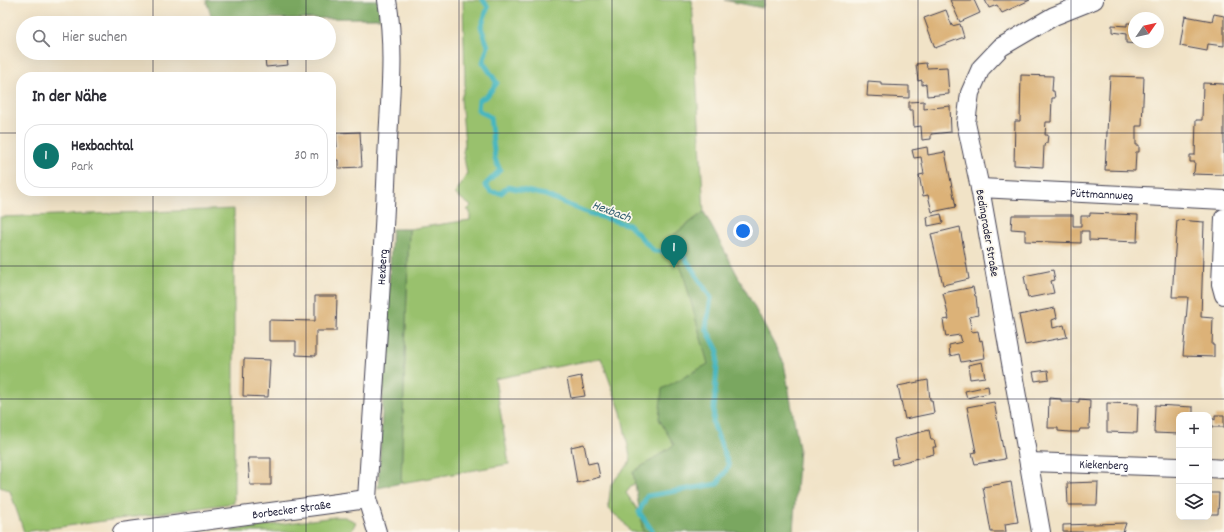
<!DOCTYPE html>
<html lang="de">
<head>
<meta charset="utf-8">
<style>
  body { margin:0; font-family:Dekko,sans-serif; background:#f7f7f7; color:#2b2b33 }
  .controls { position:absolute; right:12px; bottom:12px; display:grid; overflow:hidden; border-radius:8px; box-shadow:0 4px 16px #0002 }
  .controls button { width:36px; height:36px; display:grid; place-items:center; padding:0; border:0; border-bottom:1px solid #e1e1e2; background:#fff; color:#2b2b33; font:20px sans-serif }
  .compass { position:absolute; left:1128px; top:12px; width:36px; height:36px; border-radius:50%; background:#fff; box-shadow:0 4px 16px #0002; rotate:56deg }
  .you { position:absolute; left:743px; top:231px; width:14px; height:14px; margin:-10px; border:3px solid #fff; border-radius:50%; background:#1a73e8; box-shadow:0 0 0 6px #1a73e833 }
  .badge { display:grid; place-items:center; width:26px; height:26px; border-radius:50%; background:#0f766e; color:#fff; font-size:13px; font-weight:700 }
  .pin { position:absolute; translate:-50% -33px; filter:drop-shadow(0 1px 2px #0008) }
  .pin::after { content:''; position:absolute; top:21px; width:14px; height:12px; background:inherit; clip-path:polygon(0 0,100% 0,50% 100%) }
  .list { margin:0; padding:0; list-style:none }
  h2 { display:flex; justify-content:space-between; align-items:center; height:52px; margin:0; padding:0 16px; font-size:17px }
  h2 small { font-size:13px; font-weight:400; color:#7c7c81 }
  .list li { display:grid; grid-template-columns:26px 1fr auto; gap:12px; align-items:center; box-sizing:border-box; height:64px; margin:0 8px 8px; padding:0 8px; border:1px solid #e1e1e2; border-radius:16px }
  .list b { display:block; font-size:15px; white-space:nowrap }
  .list p { margin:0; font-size:13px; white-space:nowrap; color:#7c7c81 }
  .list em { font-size:13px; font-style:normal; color:#7c7c81 }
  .icon { flex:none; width:22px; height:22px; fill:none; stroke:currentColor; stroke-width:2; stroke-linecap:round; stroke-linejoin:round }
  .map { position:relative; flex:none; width:1224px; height:532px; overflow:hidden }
  .search { position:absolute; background:#fff; box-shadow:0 4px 16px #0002; left:16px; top:16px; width:320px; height:44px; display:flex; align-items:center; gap:10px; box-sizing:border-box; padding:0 14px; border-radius:22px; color:#7c7c81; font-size:15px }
  .panel { position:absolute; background:#fff; box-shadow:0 4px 16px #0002; left:16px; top:72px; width:320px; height:124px; border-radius:16px }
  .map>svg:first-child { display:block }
</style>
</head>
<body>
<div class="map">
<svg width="1224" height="532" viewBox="0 0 1224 532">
  <rect width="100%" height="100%" fill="#fbf7ec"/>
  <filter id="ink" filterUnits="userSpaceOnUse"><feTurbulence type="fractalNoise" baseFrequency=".025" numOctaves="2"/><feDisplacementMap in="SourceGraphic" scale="8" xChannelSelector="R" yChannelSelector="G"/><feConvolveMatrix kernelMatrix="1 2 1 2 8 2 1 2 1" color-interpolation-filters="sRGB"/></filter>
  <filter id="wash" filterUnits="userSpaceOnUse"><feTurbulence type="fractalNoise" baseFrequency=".012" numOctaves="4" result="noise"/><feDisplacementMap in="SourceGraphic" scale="16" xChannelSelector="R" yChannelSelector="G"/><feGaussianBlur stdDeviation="0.9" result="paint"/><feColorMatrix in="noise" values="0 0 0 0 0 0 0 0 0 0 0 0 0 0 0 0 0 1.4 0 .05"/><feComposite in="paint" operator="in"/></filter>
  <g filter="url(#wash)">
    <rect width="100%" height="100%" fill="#f1e3c7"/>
    <g fill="#99c16d" stroke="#5e7254">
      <path d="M463,0H692L704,212L668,239L718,348L679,444L648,466L626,493C635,506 644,518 652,532H630L623,521L608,509L611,484L631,461L621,412L601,358L495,379L509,464L401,483L409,229L470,220V211L467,210L471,206L455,194L467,174L463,152L465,143L461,99L465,85Z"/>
      <polygon points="234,209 234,503 24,532 10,491 0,487 0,217"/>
      <polygon points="335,517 345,517 356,522 351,532 231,532 232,530"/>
    </g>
    <g fill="#7aa760" stroke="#4e644e">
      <polygon points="206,0 378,0 380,18 212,19"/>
      <polygon points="724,0 765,0 762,8"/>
      <polygon points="704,212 784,363 799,448 793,532 643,532 633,472 674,445 659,419 662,389 708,364 683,273 668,239"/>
      <polygon points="392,229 409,229 401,483 378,488"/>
    </g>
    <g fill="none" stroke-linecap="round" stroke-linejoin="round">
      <polyline stroke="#47b6bf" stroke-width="5" points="483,0 488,7 481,27 488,46 483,62 497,83 487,96 479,100 478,110 490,117 495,159 500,170 485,185 491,192 501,193 508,187 545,195 588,213 629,225 654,251 682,253 711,298 706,328 718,351 713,423 729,466 717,484 647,496 639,512 653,532"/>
    </g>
    <g id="blocks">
      <g fill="#dcb278">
        <polygon points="950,0 974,0 980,13 960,22"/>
        <polygon points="985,0 1030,0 1002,13 997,5 989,8"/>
        <polygon points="946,10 952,26 960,24 964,37 935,48 924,18"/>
        <polygon points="1214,14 1224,16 1224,46 1208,44 1207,51 1180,46 1185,16 1212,21"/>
        <polygon points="1127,23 1134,23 1134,42 1151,42 1151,45 1126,43 1126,34 1112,32 1112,25 1127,26"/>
        <polygon points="264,53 286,53 288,65 266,67"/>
        <polygon points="926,63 927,68 947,67 949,94 927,96 926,84 922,85 922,80 918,81 916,64"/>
        <polygon points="1021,75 1053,76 1052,91 1054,91 1055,98 1052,98 1051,122 1046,122 1045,135 1048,135 1047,143 1045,143 1044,146 1043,167 1014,165 1015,121 1020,121"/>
        <polygon points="1110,76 1144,77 1142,126 1136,126 1136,145 1139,145 1139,152 1136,152 1135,171 1105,170"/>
        <polygon points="868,81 881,82 881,85 909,86 909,98 867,96"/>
        <polygon points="1203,83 1224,84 1224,175 1192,174 1194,172 1195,162 1190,162 1190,155 1195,155 1196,120 1202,120"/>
        <polygon points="924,101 924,109 950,106 951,132 931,134 931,139 922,140 921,126 914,127 913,110 909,110 909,102"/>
        <polygon points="360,132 362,167 338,168 338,160 331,160 331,147 337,147 336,133"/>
        <polygon points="927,147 928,155 945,152 956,207 932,212 928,195 923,196 919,175 924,174 921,157 914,158 912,150"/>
        <polygon points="1090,213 1138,215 1137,242 1089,240 1089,231 1081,231 1081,243 1025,241 1025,230 1011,229 1012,215 1073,215 1073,226 1081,226 1081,216 1090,216"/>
        <polygon points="941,214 943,223 928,226 927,217"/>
        <polygon points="1177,220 1204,222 1201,317 1213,318 1212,345 1214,345 1214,357 1183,356 1188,297 1172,297"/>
        <polygon points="960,227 969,279 943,285 931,234"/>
        <polygon points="1053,270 1055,280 1051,281 1054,293 1028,298 1024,276"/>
        <polygon points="973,287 975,296 976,296 978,315 969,317 972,332 978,331 980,341 982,340 985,358 961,362 959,354 950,356 949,345 962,342 960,335 946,337 943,320 949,319 943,293"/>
        <polygon points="315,296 337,296 336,331 316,331 316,356 296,355 296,341 269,341 269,320 315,321"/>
        <polygon points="1055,308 1057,318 1052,320 1053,328 1064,325 1067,337 1025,345 1019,315"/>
        <polygon points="244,359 270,360 268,397 243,396"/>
        <polygon points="982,362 985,377 970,379 968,365"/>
        <polygon points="1048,370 1049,379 1035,381 1033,372"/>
        <polygon points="581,376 585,396 571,398 567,379"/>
        <polygon points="928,380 930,400 932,400 934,413 905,419 898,386"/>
        <polygon points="988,386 989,393 967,398 965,391"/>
        <polygon points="1049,398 1061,399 1061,402 1079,402 1079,399 1090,400 1089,429 1080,429 1079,432 1069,432 1058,431 1058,428 1048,428"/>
        <polygon points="994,402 1005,459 975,464 972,453 976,452 967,407"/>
        <polygon points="1107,403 1138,404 1137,433 1107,432"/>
        <polygon points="1155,405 1193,407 1193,415 1179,415 1179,434 1154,433"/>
        <polygon points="1215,415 1224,415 1224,427 1212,427 1212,418 1215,420"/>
        <polygon points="929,430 931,440 934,440 936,447 933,447 934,454 892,465 891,459 898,458 894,439"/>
        <polygon points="584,444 588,464 597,462 600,477 577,483 571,447"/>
        <polygon points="248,458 271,458 271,485 250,485"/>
        <polygon points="1011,482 1018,522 1005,524 1006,532 991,532 983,487"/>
        <polygon points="1098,482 1097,505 1068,505 1067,483"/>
        <polygon points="1209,493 1219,493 1218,514 1209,514"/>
        <polygon points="1126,523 1123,532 1063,532 1063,525"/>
      </g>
    </g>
  </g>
  <g filter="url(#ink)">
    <use href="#blocks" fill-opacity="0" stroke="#413f50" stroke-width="1"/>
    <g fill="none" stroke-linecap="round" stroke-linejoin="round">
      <defs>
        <g id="minor">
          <path id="s1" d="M980,188L1224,200"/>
          <polyline points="1224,218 1221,284 1224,295"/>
          <path id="s2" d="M1029,462L1179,467"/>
          <polyline points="1209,468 1224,469"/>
          <path id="s3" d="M122,532L367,499"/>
          <path id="s4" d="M377,532L367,499C374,386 383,273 387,160C389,108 396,52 387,0"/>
          <polyline points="1041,532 980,188 966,123 970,93 981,68 1001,47 1054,16 1094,0"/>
        </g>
      </defs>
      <use href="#minor" stroke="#413f50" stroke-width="20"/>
      <use href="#minor" stroke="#fff" stroke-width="18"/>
    </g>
  </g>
  <path fill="none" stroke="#22223b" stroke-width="1" stroke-opacity="0.55" d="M153,0V23M306,0V23M459,0V532M612,0V532M765,0V532M918,0V532M1071,0V532M153,53V77M306,53V77M0,133H21M331,133H1224M153,191V532M306,191V532M0,266H1224M0,399H1224"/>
  <g text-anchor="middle" stroke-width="3.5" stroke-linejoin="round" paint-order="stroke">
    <g font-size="12" fill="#22223b" stroke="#fbf7ec">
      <text dy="4" stroke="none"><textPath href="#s1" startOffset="122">Püttmannweg</textPath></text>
      <text transform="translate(988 233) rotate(80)" y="4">Bedingrader Straße</text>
      <text dy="4" stroke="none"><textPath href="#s4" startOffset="267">Hexberg</textPath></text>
      <text dy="4" stroke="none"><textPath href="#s2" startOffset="75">Kiekenberg</textPath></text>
      <text dy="4" stroke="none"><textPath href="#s3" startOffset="171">Borbecker Straße</textPath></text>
    </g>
    <g font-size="13" font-style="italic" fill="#315d70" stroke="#fbf7ec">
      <text transform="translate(612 210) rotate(20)" y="5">Hexbach</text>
    </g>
  </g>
</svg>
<div class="controls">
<button>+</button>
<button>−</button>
<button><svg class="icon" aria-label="layers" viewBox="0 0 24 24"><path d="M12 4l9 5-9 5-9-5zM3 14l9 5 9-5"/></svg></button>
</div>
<svg class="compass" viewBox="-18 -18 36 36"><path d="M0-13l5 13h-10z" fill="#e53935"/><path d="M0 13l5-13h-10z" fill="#7c7c81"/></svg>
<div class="you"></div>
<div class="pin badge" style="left:674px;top:268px">1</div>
<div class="search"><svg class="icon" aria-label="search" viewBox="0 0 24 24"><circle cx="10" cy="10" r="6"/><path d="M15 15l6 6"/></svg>Hier suchen</div>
<section class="panel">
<h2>In der Nähe<small></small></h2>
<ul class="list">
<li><span class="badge">1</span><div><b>Hexbachtal</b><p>Park</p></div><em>30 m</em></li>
</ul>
</section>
</div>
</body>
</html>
